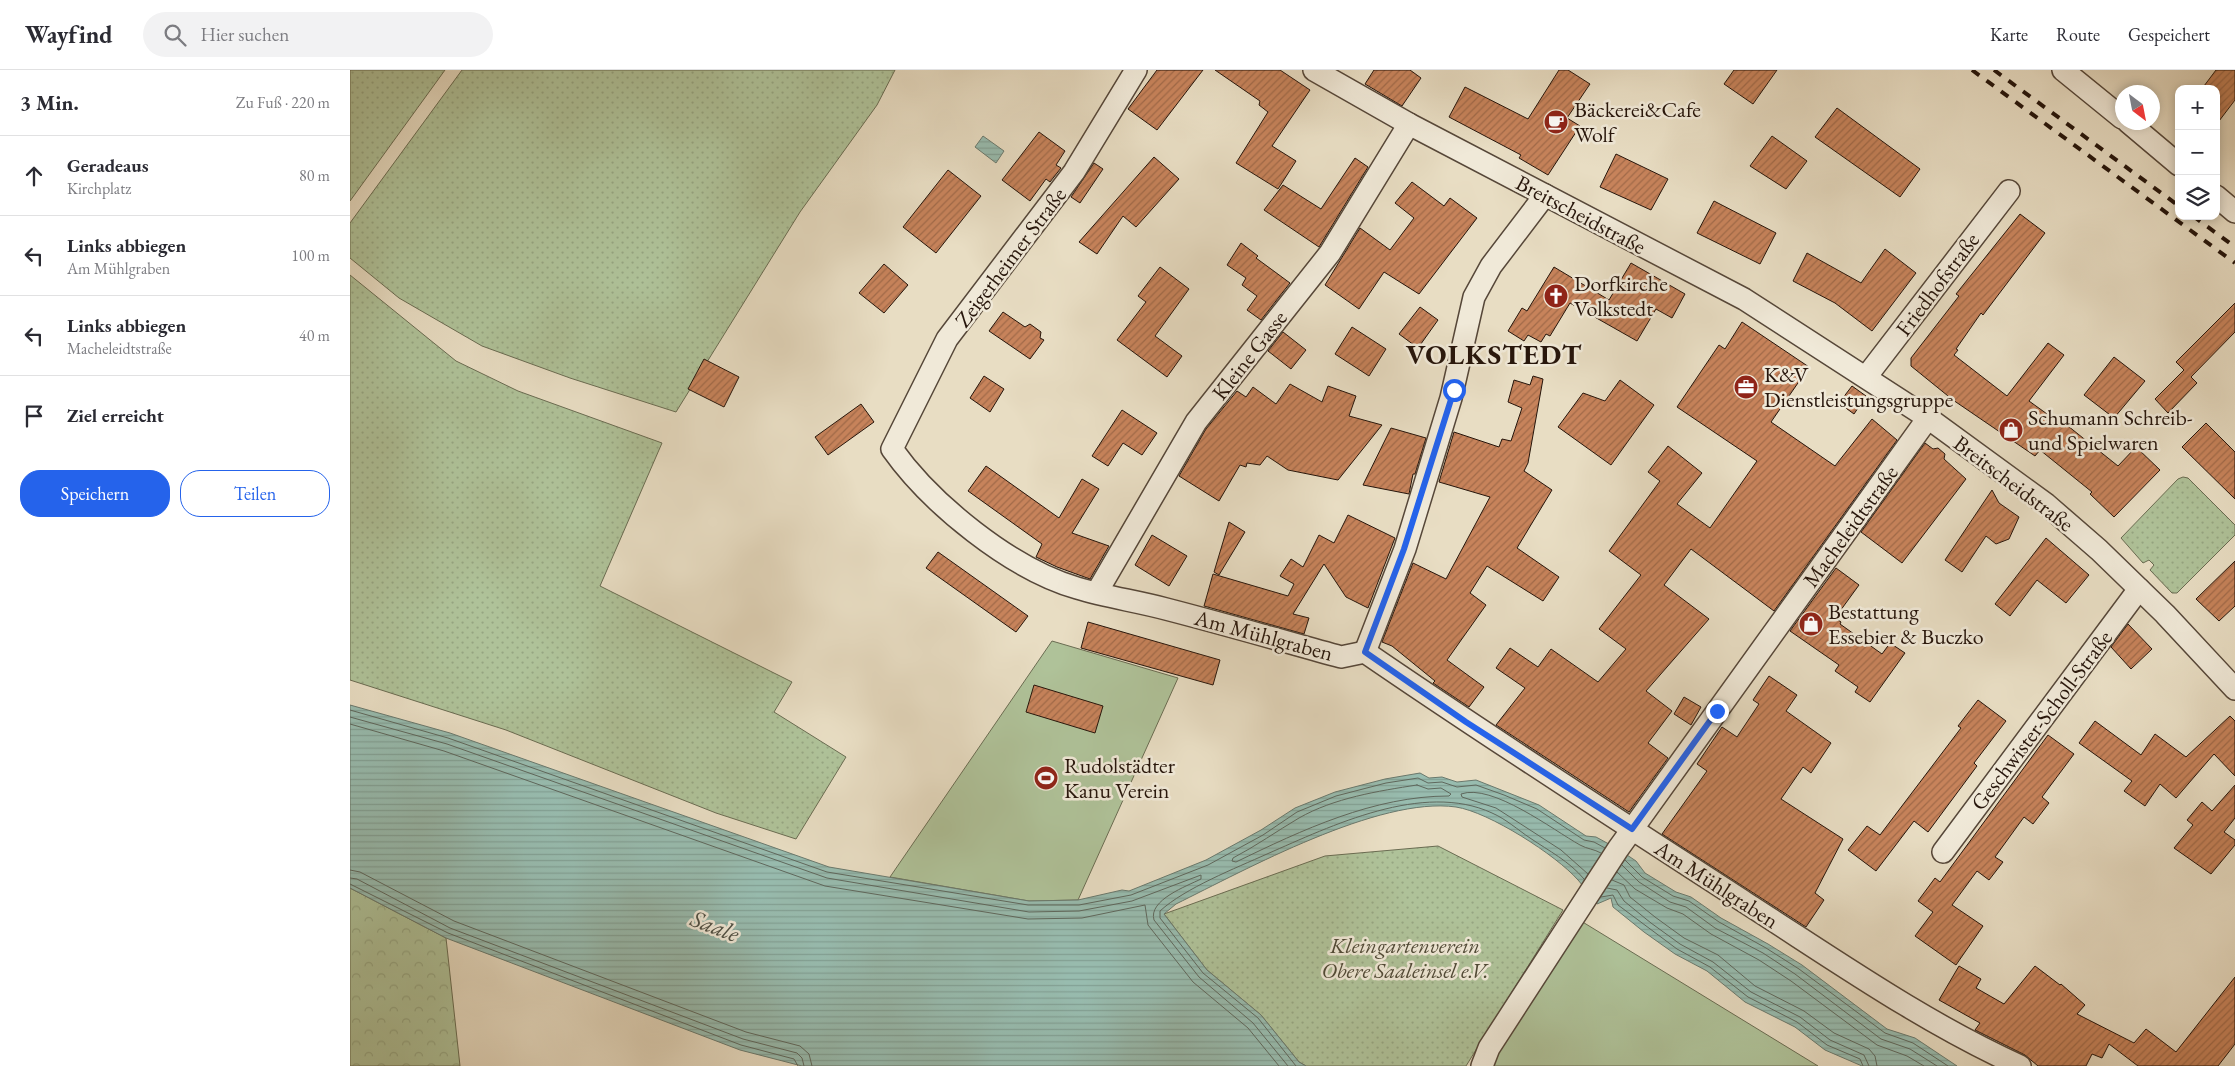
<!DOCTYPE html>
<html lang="de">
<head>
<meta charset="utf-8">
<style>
  body { margin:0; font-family:"EB Garamond",serif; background:#f2f2f3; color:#2b2b33 }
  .controls { position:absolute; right:15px; top:15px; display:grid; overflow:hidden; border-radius:10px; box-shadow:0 2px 8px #0003 }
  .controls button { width:45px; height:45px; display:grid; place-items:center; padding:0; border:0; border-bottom:1px solid #e1e1e2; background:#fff; color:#2b2b33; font:25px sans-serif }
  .compass { position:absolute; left:1765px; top:15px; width:45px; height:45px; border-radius:50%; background:#fff; box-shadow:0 2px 8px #0003; rotate:148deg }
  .stop { position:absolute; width:15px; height:15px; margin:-11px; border:4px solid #2563eb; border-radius:50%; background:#fff }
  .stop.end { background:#2563eb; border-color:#fff; box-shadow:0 1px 5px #0008 }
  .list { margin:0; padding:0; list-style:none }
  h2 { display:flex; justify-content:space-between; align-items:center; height:65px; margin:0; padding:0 20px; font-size:21px }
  h2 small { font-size:16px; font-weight:400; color:#7c7c81 }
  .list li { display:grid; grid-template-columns:32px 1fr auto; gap:15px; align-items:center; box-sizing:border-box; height:80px; padding:0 20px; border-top:1px solid #e1e1e2 }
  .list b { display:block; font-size:19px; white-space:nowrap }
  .list p { margin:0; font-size:16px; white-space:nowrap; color:#7c7c81 }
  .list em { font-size:16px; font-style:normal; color:#7c7c81 }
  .actions { display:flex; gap:10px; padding:15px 20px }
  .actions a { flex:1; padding:11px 0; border:1px solid #2563eb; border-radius:20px; text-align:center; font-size:18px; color:#2563eb }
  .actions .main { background:#2563eb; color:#fff }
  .icon { flex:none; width:28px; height:28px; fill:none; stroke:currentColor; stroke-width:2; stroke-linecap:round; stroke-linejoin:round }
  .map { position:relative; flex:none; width:1885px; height:996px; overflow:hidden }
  header { display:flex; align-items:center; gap:30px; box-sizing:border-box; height:70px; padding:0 25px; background:#fff; border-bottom:1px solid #e1e1e2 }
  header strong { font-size:24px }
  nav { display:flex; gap:28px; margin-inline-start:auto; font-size:18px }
  .search { width:350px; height:45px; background:#f2f2f3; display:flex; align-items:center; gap:12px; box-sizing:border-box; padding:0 18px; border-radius:28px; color:#7c7c81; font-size:19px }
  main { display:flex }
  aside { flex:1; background:#fff }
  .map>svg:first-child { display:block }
</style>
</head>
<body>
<header>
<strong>Wayfind</strong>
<div class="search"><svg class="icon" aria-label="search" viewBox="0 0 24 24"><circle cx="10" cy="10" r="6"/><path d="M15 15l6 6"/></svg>Hier suchen</div>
<nav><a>Karte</a><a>Route</a><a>Gespeichert</a></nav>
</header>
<main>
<aside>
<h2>3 Min.<small>Zu Fuß · 220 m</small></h2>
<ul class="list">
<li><svg class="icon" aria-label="ahead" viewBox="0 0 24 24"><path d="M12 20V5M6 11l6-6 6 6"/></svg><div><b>Geradeaus</b><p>Kirchplatz</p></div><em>80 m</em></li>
<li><svg class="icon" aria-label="left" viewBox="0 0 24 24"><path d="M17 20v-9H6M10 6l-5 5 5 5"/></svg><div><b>Links abbiegen</b><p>Am Mühlgraben</p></div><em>100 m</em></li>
<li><svg class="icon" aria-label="left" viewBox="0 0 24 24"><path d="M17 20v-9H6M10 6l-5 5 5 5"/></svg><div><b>Links abbiegen</b><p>Macheleidtstraße</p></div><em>40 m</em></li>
<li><svg class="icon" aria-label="arrive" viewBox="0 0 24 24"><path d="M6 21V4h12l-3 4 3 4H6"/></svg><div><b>Ziel erreicht</b></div></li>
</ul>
<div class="actions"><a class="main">Speichern</a><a>Teilen</a></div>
</aside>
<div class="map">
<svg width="1885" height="996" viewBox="0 0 1885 996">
  <defs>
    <pattern id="grass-dots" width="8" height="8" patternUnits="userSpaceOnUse" patternTransform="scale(1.25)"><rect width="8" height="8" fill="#afc299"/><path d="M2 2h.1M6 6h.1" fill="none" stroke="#96a682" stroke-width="1.8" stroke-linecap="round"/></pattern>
    <pattern id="forest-crowns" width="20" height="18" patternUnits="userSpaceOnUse" patternTransform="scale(1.25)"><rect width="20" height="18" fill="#afc299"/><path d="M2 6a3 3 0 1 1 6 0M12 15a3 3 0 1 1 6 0" fill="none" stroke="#96a682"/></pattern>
    <pattern id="water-rules" width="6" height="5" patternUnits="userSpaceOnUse" patternTransform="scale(1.25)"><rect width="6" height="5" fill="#98bcaf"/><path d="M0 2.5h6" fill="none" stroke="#83a195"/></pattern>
    <pattern id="building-hatch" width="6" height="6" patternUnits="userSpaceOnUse" patternTransform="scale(1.25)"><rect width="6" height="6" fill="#c7835b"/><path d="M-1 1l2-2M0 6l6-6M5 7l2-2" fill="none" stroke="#a16a49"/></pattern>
  </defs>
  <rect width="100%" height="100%" fill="#e8ddc3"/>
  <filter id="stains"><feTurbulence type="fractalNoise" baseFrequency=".004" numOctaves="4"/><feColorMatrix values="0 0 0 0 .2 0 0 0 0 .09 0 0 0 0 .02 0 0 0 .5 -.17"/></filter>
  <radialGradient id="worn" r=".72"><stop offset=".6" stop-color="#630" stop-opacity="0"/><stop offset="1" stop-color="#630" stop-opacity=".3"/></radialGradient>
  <g fill="url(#grass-dots)" stroke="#6a6c52">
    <polygon points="0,0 95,0 0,131"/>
    <polygon points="112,0 545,0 527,35 450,142 326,342 220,308 132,276 49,228 0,188 0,153"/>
    <polygon points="0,205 106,291 168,321 312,373 250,516 442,612 424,642 496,687 446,769 366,743 156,660 0,610"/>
    <polygon points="1833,407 1838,408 1885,455 1885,465 1827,523 1822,523 1800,500 1804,495 1799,490 1793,493 1771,468 1828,409"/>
    <polygon points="1088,776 1213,840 1116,996 956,996 949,992 911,945 857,900 814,844 975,786"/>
  </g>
  <polygon fill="url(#forest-crowns)" stroke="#6a6c52" points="0,818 96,868 110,996 0,996"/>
  <g fill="#afc299" stroke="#6a6c52">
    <polygon points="702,571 828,608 728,830 679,831 540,807"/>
    <polygon points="1231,851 1468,996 1141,996 1145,985"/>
  </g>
  <g fill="url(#water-rules)" stroke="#6a796d">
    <polygon points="633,66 654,81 646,93 625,77"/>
    <path d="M0,635L100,663L479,797L679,831L728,830L772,820L779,821L856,790L911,760L945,738L985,722L1035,709L1070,703L1079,708L1092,707L1107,712L1126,710L1189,735L1236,766L1246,767L1268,779L1286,791L1295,803L1326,822L1341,827L1371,848L1418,874L1452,895L1537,959L1565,968L1607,996H1512L1475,980L1445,957L1395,932L1357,901L1325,884L1294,862L1263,837L1261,828L1247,834C1241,826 1235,818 1228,810C1206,785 1139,742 1106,737C1029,726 895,800 826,834L814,844L857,900L911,945L949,992L956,996H452L390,980L96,868L0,818Z"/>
  </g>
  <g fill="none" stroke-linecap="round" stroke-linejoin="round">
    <g stroke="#5f685d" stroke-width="1">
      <polyline points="0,640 98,668 477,802 678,835 729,835 781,825 858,795 913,765 947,742 986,726 1036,713 1068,708 1078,713 1092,712 1107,717 1126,715 1154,725 1187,739 1234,770 1244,772 1255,778"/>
      <path d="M0,647L97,674L477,808L679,842L729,841L782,831L851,805V809C837,816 798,830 804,850L849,907L903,953L938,996"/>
      <polyline points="0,654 94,681 475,816 678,849 732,848 795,835 798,855 843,912 898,958 929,996"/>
      <path d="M1067,715L1078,719L1091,718L1101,724L1099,726C1024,726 952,760 886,792L882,791L883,788C906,776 927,761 949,748C984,728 1028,721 1067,715Z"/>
      <polyline points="1275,790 1292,807 1323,826 1339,831 1369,852 1416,878 1449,899 1535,963 1563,973 1598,996"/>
      <polyline points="1272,795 1289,812 1320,832 1336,837 1365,858 1413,883 1445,904 1531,969 1560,979 1587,996"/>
      <polyline points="0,800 10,802 104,851 396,962 450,976 459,984 462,996"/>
      <polyline points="1267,802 1285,819 1317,838 1333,844 1361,864 1409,890 1441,911 1527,975 1557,986 1574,996"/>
      <path d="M1238,804L1211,780L1146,738L1112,727L1111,724C1142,713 1203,760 1230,775C1237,779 1244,779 1251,783"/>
      <polyline points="0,808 7,809 100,858 393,969 447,983 452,988 454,996"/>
      <polyline points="1262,810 1274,815 1280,827 1305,847 1334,868 1368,885 1405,916 1454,941 1484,963 1519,979 1525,986 1527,996"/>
      <polyline points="0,814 98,863 391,975 444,989 448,996"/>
      <polyline points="1257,818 1267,820 1274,831 1301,853 1330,874 1363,892 1401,922 1450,947 1480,970 1514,985 1519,996"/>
      <polyline points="1251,827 1263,825 1268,835 1327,879 1360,897 1398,927 1447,952 1477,975 1510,989 1513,996"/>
      <path d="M946,996L908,948L853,903L810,848V841C835,818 886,798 917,784C981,756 1073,711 1142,743C1156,749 1168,760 1180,768C1199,781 1219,791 1234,809"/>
    </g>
  </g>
  <g fill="url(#building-hatch)" stroke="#26150b">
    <polygon points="807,0 853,0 807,60 778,39"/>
    <polygon points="865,0 930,0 960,20 922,76 946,91 928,119 886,93 918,42 909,35 910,31"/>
    <polygon points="1024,0 1060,0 1071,8 1052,36 1015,14"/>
    <polygon points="1209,0 1218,0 1240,14 1217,48 1230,56 1198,105 1169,88 1171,85 1099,47 1115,17 1178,49"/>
    <polygon points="1384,0 1427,0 1403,34 1374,14"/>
    <polygon points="1866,0 1885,0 1885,30 1866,55 1866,19 1857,19 1854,16"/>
    <polygon points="1487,38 1570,99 1550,127 1465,67"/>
    <polygon points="689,62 715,81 706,95 711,98 700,112 696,109 680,131 652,110"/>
    <polygon points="1422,66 1457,91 1436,119 1400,96"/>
    <polygon points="1266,84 1318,109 1301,140 1250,117"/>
    <polygon points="804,87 829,109 786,157 773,146 747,184 729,172"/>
    <polygon points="1005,88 1018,97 969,177 914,140 933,115 971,139"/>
    <polygon points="744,93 753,99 730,133 721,127"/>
    <polygon points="598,100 631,126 586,183 553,157"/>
    <polygon points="1062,112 1094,136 1100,128 1127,148 1069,224 1034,202 1009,239 975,215 1010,158 1040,180 1064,148 1045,133"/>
    <polygon points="1364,131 1426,163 1410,194 1347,163"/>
    <polygon points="1670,144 1695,163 1633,245 1631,243 1606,279 1608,280 1604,285 1657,326 1698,273 1714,285 1679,331 1711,354 1713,352 1768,396 1786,377 1810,400 1764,447 1740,424 1742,422 1690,380 1685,386 1603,330 1561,296 1561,288 1609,226 1606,224"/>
    <polygon points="891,173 908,186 906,188 940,213 911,250 897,240 907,226 892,215 896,208 877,195"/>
    <polygon points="1535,179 1566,203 1522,261 1485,233 1443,211 1457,183 1511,213"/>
    <polygon points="1281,193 1335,224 1322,248 1306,239 1287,271 1220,233 1200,266 1196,264 1191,272 1178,265 1174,271 1158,261 1172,238 1177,241 1204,197 1259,230"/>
    <polygon points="534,194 558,215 534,243 509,223"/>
    <polygon points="810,197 839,219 805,266 832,286 817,307 767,270 796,232 788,226"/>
    <polygon points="1885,233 1885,262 1841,307 1847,313 1818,343 1805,329 1834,300 1826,292"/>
    <polygon points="1070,237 1088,250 1068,278 1049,264"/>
    <polygon points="653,242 675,257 680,254 691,262 690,268 694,270 680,289 639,261"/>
    <polygon points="1392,252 1459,297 1421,352 1485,396 1522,349 1547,370 1424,541 1341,479 1314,515 1359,549 1296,621 1322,641 1298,673 1318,688 1279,742 1146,655 1175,618 1146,598 1160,578 1188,597 1201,579 1248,612 1276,579 1249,559 1291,505 1259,481 1310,411 1298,402 1318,376 1352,403 1327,434 1360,458 1407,391 1327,337 1369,275 1375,279"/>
    <polygon points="1002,257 1036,279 1019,306 985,284"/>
    <polygon points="933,262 956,280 941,299 918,281"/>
    <polygon points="1764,287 1795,311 1764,348 1734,325"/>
    <polygon points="354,289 389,307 374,337 338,319"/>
    <polygon points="634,306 654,319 640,342 620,328"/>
    <polygon points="1183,306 1193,309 1178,393 1174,401 1202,420 1167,478 1209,507 1193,531 1137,496 1120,523 1136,535 1097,590 1134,617 1119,637 1083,613 1085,611 1042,576 1032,572 1063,493 1096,509 1140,427 1089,412 1104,362 1149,377 1152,369 1161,371 1172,338 1158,332 1164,310 1180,315"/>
    <polygon points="1270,310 1304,335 1261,395 1208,357 1233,323 1255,331"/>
    <polygon points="940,314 972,332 978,316 1006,326 999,346 1032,355 988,410 938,400 917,386 910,395 897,393 896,397 890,395 869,431 829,406 856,359 887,321 896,327 903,317 926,334"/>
    <polygon points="1502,316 1516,326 1504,344 1489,333"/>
    <polygon points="511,334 524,352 478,385 465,367"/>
    <polygon points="772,340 807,363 792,385 773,373 758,396 742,386"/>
    <polygon points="1856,353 1885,382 1885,429 1832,377"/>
    <polygon points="1041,358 1076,368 1065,404 1063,404 1059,424 1013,415"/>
    <polygon points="1575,373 1583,379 1588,378 1595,384 1594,389 1616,409 1552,493 1511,462"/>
    <polygon points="636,396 709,448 732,409 749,419 722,463 759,476 740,509 707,497 686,487 692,474 618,421"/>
    <polygon points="1642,420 1649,433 1669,447 1659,469 1646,474 1636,466 1612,502 1595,490"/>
    <polygon points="998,445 1045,468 1018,538 996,527 974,494 943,544 959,548 954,564 854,536 863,504 938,526 944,514 930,506 941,489 953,497 969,465 984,473"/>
    <polygon points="879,452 895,462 869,505 864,502"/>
    <polygon points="802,465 837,486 819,516 785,495"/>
    <polygon points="1696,468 1739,505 1716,533 1687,510 1660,546 1645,534"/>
    <polygon points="588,482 678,546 666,562 576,498"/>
    <polygon points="1885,491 1885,536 1869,551 1846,529"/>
    <polygon points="1486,498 1509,515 1485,548 1491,552 1490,554 1532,584 1540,573 1555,583 1520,632 1505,622 1508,617 1485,601 1489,595 1440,561"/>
    <polygon points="738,552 870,590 863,615 731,578"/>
    <polygon points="1778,554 1802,579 1781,599 1761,577"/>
    <polygon points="1419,606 1447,625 1436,641 1481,673 1461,703 1453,697 1431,729 1493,769 1465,823 1474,830 1456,857 1312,764 1357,701 1347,694 1372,657 1387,667 1409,634 1403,630"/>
    <polygon points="684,615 753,636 745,663 676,642"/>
    <polygon points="1334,627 1351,637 1341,655 1324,644"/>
    <polygon points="1628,630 1656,651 1624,693 1627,696 1578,762 1564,751 1526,801 1498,780 1517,756 1530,765 1611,658 1608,656"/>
    <polygon points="1880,646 1885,651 1885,706 1864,684 1826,728 1810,714 1795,736 1774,721 1782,711 1729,673 1745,651 1791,685 1805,664 1836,687"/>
    <polygon points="1698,665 1724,684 1692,727 1699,733 1683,754 1674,747 1645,787 1653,792 1639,810 1627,801 1602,835 1633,856 1606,895 1565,866 1583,842 1568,831 1585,808 1590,812"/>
    <polygon points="1885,715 1885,748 1874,762 1885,770 1885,775 1861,804 1824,778 1843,755 1837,750 1852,732 1862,741"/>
    <polygon points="1609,896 1631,909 1626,918 1654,934 1685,896 1710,915 1711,914 1735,935 1727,944 1784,973 1796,959 1826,982 1885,907 1885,974 1868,996 1788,996 1759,974 1752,988 1742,984 1736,996 1688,996 1675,985 1625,960 1630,953 1589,930"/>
  </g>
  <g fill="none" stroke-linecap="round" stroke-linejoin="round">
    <defs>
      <g id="minor">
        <path d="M786,0L724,102L597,269L542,379C581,434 661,499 727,518C756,527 786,531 816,539C874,554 933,571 991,587L1015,582C1140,668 1268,750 1396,833C1485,890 1573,952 1670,996"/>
        <polyline points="964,0 1059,54 1394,229 1578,348 1696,434 1749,480 1815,544 1885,619"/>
        <polyline points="1713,0 1772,48"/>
        <polyline points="1778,52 1829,95"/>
        <polyline points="1866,126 1885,142"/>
        <polyline points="1516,307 1659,121"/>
        <polyline points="747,522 846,352 980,183 1059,54"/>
        <polyline points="1015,582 1055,479 1101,328 1124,227 1141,196 1195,125"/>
        <polyline points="1593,782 1789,519"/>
        <polyline points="1132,996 1139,978 1268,779 1578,348"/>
      </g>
    </defs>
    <use href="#minor" stroke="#564739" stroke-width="24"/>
    <use href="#minor" stroke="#f0e9d8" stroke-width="21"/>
    <g stroke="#26150b" stroke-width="4" stroke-dasharray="9 9" stroke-linecap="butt">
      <polyline points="1622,0 1885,193"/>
      <polyline points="1644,0 1829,136"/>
      <polyline points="1843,146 1885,177"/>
    </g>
  </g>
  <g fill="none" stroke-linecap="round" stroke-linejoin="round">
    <polyline stroke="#2563eb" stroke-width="6" points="1104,320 1054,479 1015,582 1116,652 1282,759 1367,641"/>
  </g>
  <defs>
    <symbol id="cafe-disc" viewBox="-11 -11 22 22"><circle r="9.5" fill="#8f2418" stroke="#f0e9d8"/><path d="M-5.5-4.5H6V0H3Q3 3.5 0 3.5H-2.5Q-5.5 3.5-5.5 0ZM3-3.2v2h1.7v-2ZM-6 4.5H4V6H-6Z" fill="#fff"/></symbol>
    <symbol id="church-disc" viewBox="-11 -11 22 22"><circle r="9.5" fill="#8f2418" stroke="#f0e9d8"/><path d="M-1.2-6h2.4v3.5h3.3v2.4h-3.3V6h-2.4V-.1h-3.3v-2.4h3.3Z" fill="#fff"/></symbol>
    <symbol id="office-disc" viewBox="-11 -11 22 22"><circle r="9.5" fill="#8f2418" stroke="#f0e9d8"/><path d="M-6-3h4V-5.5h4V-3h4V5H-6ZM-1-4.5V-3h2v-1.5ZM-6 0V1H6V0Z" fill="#fff"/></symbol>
    <symbol id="shop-disc" viewBox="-11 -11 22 22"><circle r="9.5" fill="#8f2418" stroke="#f0e9d8"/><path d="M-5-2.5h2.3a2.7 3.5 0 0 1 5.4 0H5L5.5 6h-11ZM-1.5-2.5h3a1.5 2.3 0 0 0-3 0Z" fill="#fff"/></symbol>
    <symbol id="stadium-disc" viewBox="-11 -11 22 22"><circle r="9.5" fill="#8f2418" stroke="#f0e9d8"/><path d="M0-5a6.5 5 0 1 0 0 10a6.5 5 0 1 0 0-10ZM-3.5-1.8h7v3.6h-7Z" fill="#fff"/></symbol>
  </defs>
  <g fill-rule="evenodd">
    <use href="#cafe-disc" x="1192" y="38" width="28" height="28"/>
    <use href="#church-disc" x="1192" y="212" width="28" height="28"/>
    <use href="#office-disc" x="1382" y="303" width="28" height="28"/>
    <use href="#shop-disc" x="1647" y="346" width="28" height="28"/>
    <use href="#shop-disc" x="1447" y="540" width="28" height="28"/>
    <use href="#stadium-disc" x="682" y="694" width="28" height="28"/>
  </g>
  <g text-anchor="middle" stroke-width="5" stroke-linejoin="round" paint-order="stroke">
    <g font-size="22" fill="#26150b" stroke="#f0e9d8" text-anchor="start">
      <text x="1224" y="47">Bäckerei&amp;Cafe<tspan x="1224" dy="25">Wolf</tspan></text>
      <text x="1224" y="221">Dorfkirche<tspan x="1224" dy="25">Volkstedt</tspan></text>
      <text x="1414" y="312">K&amp;V<tspan x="1414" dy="25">Dienstleistungsgruppe</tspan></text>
      <text x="1678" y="355">Schumann Schreib-<tspan x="1678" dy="25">und Spielwaren</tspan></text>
      <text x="1478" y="549">Bestattung<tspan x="1478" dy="25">Essebier &amp; Buczko</tspan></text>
      <text x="714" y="703">Rudolstädter<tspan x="714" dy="25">Kanu Verein</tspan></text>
    </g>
    <g font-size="22" fill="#26150b" stroke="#f0e9d8">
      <text transform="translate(1231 144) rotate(28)" y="8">Breitscheidstraße</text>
      <text transform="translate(660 187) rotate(-53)" y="8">Zeigerheimer Straße</text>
      <text transform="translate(1587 214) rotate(-53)" y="8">Friedhofstraße</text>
      <text transform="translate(899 285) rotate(-52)" y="8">Kleine Gasse</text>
      <text transform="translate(1664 413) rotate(37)" y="8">Breitscheidstraße</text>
      <text transform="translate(1500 456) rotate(-54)" y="8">Macheleidtstraße</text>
      <text transform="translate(914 565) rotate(15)" y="8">Am Mühlgraben</text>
      <text transform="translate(1691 650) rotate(-53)" y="8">Geschwister-Scholl-Straße</text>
      <text transform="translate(1367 814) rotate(33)" y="8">Am Mühlgraben</text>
    </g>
    <g font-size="22" font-style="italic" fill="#4f4936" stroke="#f0e9d8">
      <text x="1055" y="883">Kleingartenverein<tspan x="1055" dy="25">Obere Saaleinsel e.V.</tspan></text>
    </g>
    <g font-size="24" font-style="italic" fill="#4e4f44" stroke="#f0e9d8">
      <text transform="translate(365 856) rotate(21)" y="8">Saale</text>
    </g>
    <g font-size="28" font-weight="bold" letter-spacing="1" fill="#26150b" stroke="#f0e9d8">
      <text x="1144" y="294">VOLKSTEDT</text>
    </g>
  </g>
  <rect width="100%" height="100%" filter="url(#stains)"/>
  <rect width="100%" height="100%" fill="url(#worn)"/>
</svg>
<div class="controls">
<button>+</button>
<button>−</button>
<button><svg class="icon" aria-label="layers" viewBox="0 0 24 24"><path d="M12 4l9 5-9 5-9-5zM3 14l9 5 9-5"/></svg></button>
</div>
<svg class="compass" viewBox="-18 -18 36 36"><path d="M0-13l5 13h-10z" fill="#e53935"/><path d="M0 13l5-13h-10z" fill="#7c7c81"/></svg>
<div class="stop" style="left:1104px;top:320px"></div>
<div class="stop end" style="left:1367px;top:641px"></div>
</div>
</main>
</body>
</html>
